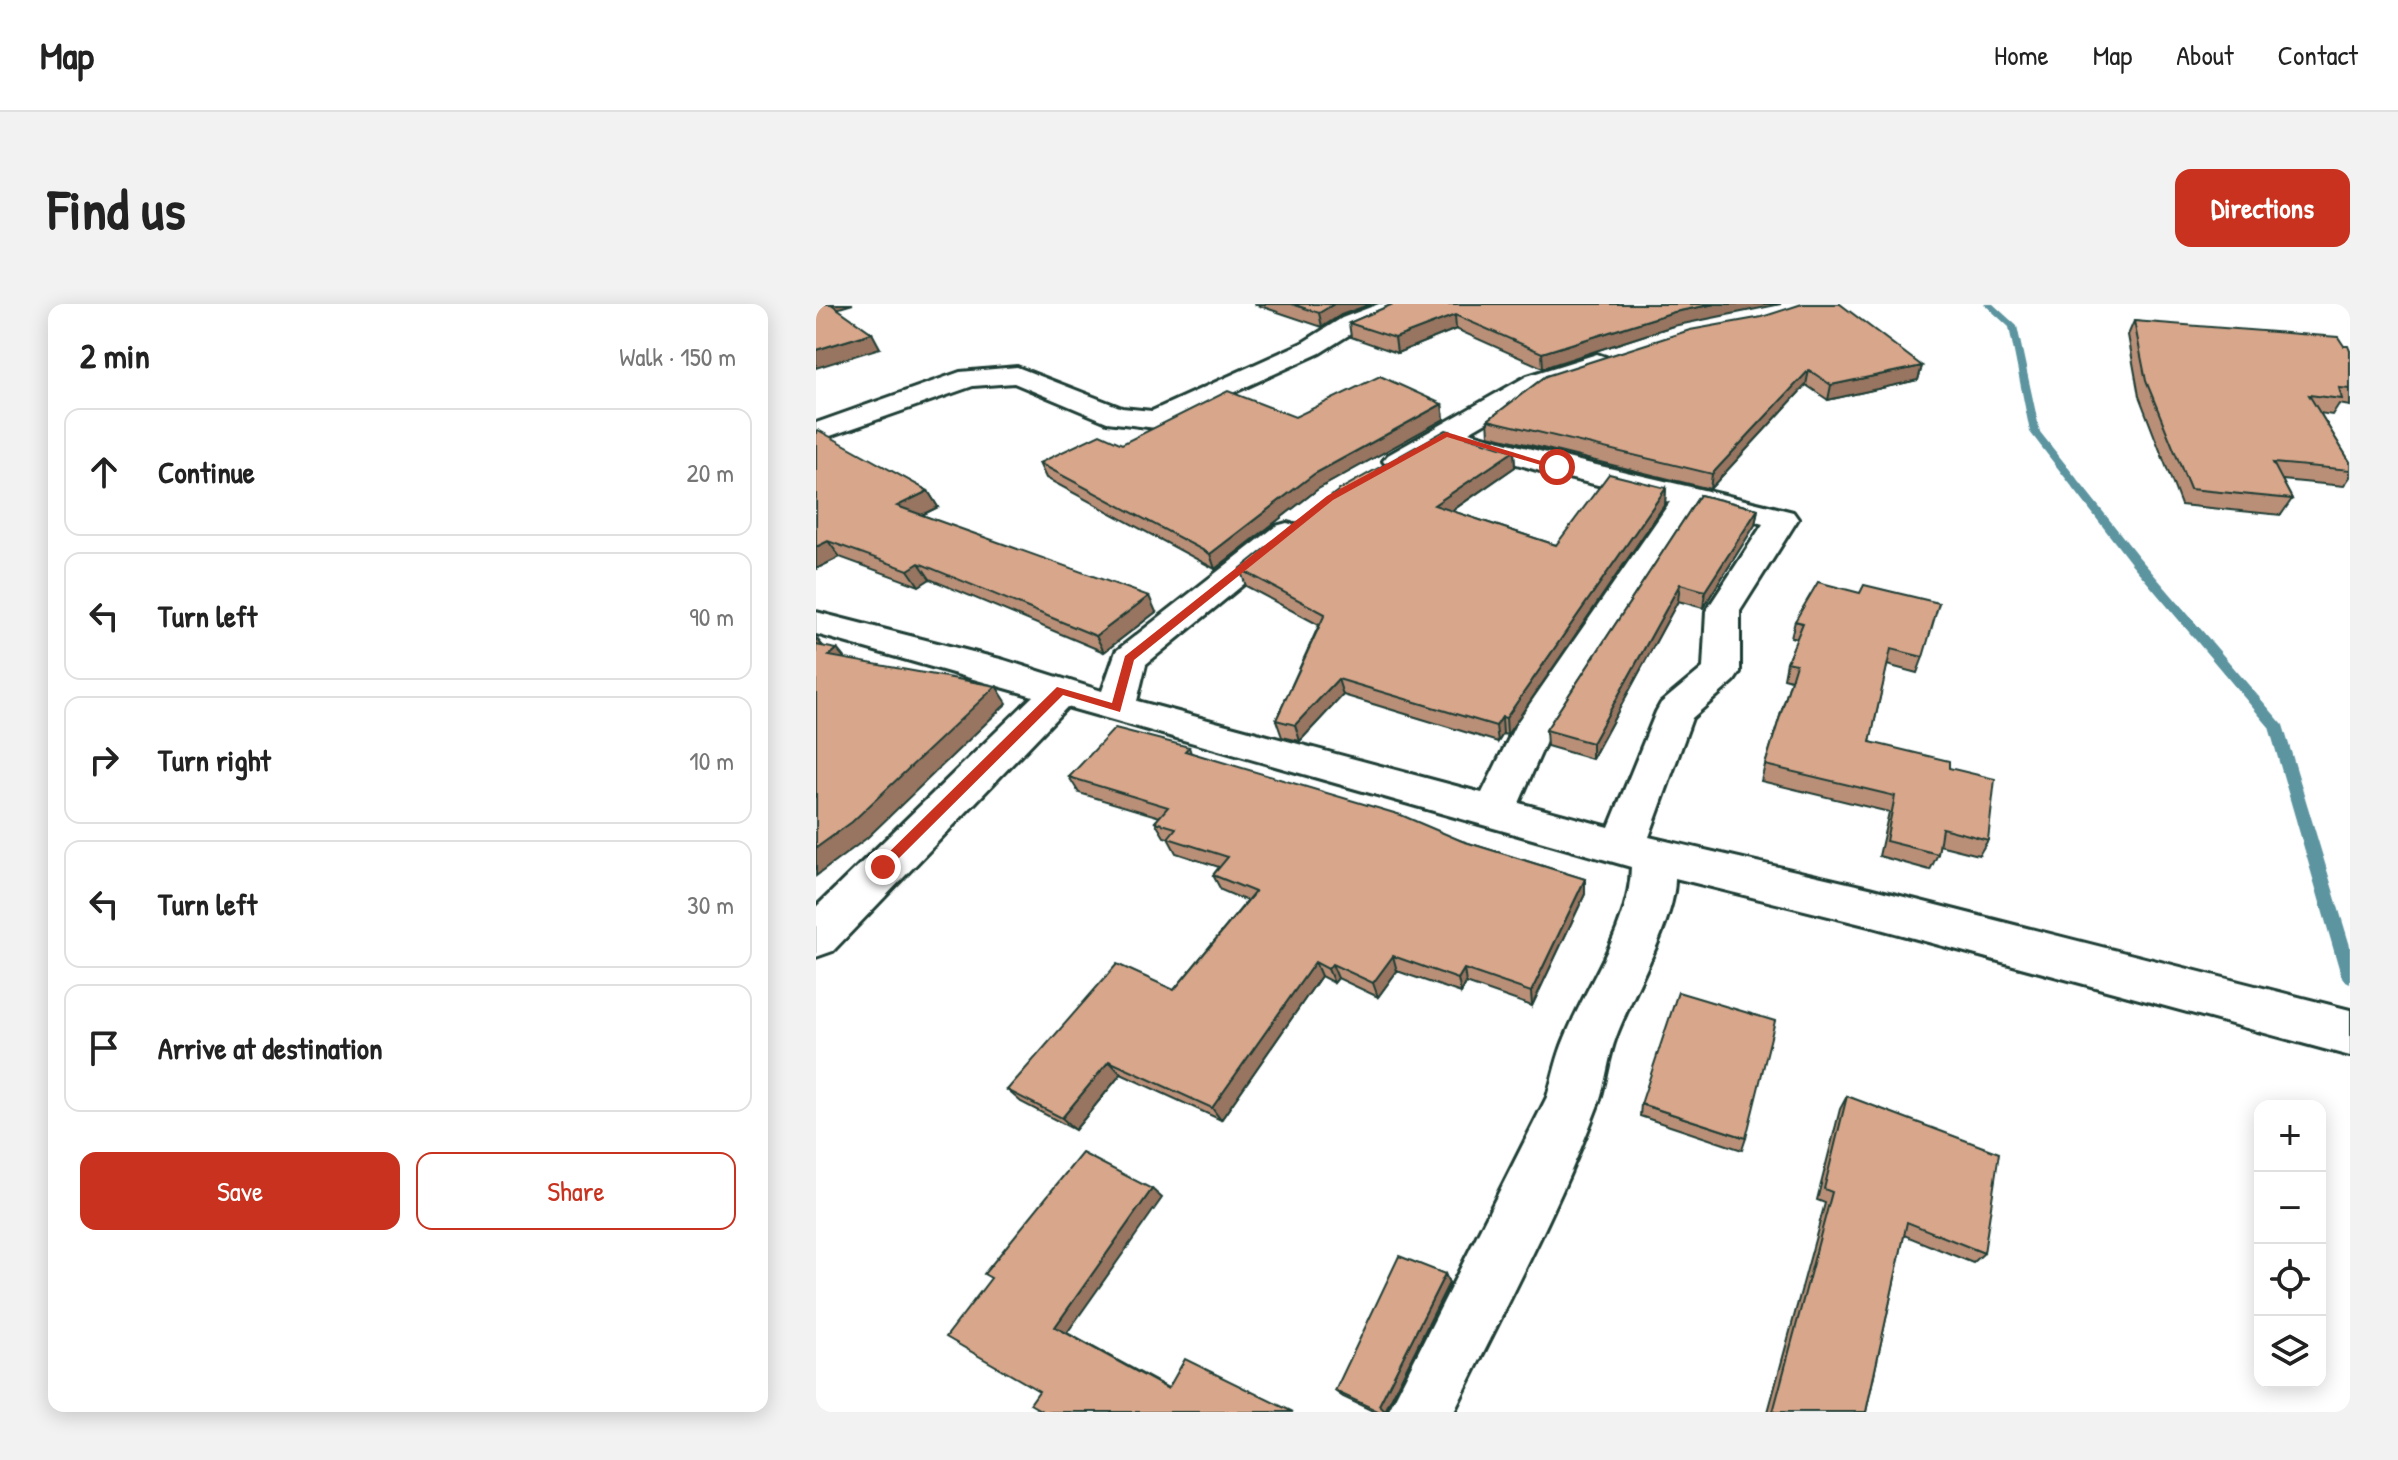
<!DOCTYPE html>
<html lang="en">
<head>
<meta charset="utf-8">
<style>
  body { margin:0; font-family:"Patrick Hand",sans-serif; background:#f2f2f2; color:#222 }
  .controls { position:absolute; right:24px; bottom:24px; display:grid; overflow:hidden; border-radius:16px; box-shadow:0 4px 20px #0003 }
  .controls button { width:72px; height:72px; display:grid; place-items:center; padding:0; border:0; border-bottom:2px solid #e0e0e0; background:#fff; color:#222; font:40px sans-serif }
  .stop { position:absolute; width:24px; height:24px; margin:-18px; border:6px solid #c8321e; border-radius:50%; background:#fff }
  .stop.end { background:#c8321e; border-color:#fff; box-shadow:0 2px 8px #0008 }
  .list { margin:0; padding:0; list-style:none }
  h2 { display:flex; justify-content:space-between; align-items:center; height:104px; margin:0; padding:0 32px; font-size:34px }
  h2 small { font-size:26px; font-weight:400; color:#767676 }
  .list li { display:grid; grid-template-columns:52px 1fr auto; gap:24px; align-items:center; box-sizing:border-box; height:128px; margin:0 16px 16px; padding:0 16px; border:2px solid #e0e0e0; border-radius:16px }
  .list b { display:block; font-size:30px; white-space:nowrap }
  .list em { font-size:26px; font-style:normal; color:#767676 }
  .actions { display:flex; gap:16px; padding:24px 32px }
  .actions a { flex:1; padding:18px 0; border:2px solid #c8321e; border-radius:16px; text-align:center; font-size:28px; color:#c8321e }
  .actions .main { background:#c8321e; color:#fff }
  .icon { flex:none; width:44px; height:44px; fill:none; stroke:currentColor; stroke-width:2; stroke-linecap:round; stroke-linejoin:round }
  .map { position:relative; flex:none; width:1534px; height:1108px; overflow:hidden; border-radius:16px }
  header { display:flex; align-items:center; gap:48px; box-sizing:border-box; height:112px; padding:0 40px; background:#fff; border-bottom:2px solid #e0e0e0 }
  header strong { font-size:38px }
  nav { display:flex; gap:44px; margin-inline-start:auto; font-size:28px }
  .intro { display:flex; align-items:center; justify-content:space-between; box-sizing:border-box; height:192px; padding:0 48px }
  h1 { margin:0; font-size:56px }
  .button { padding:20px 36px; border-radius:16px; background:#c8321e; color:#fff; font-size:28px; font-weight:700 }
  main { display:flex; gap:48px; padding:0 48px }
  aside { flex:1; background:#fff; border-radius:16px; box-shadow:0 4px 20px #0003 }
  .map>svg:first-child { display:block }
</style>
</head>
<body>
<header>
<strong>Map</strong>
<nav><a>Home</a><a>Map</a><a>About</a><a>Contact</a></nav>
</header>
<div class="intro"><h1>Find us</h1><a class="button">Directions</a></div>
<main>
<aside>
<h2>2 min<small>Walk · 150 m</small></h2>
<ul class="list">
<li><svg class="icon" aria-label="ahead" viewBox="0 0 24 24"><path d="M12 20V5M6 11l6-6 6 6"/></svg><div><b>Continue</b></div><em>20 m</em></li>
<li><svg class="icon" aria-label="left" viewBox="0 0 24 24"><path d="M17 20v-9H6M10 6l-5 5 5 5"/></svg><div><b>Turn left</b></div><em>90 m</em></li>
<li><svg class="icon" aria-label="right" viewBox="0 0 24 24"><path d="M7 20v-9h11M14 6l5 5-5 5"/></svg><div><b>Turn right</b></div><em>10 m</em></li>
<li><svg class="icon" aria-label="left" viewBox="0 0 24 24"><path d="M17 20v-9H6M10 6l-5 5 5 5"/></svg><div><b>Turn left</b></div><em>30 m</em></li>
<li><svg class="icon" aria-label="arrive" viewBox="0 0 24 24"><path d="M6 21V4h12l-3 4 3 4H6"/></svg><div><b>Arrive at destination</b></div></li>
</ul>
<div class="actions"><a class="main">Save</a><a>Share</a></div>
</aside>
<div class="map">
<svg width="1534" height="1108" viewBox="0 0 1534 1108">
  <rect width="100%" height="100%" fill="#fff"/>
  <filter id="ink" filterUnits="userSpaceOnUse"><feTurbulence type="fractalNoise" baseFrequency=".0125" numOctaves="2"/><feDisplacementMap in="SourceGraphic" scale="16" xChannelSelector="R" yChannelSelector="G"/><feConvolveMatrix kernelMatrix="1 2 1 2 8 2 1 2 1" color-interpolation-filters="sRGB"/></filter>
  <g filter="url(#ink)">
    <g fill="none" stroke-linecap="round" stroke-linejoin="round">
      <polygon fill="#5c949f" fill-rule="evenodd" points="1168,0 1177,0 1201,22 1224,128 1322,252 1467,421 1534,642 1534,679 1528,676 1525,671 1453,423 1314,258 1214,128 1193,23"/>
      <defs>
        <g id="minor">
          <polygon points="563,0 596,0 592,5 544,24 504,49 340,124 291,118 198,79 157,82 0,137 0,119 144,68 201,63 306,104 336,107 486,39 526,14"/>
          <path d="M781,50L790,53L794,58L790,63L729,84L653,128C760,159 869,180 977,208L982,215L924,307V368L918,377L876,414L833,533L1053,584L1534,706V752L1053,622L859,574C860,615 815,692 800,733C792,754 790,777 783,798C743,905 688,1006 638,1108H572L731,793C737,773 741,752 749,734C771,679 814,623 815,563L251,403L17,647L0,653V603L217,392L0,330V308L188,356L286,387L300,347L460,222L471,219L482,222L487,229L482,236L330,360L321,397L666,489L700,420L854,198L731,169L633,140C614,151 594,169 572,163L567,157L572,151L711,72ZM882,202L947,220L890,307L887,364L845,399L840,408L793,523L703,499L732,433Z"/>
        </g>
      </defs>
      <use href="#minor" stroke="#1f3d34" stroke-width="6"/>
      <use href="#minor" fill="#fff" fill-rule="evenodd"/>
    </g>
    <g fill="#ba8f78" stroke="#1f3d34" stroke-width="2">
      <polygon points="438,0 555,0 525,11 506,23"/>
      <polygon points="577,0 857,22 727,64 640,25 581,49 535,33 533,19"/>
      <polygon points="1318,17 1528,42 1534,47 1534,102 1523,100 1516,111 1504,109 1534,158 1534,173 1528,182 1466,176 1476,195 1465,211 1365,201 1323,92 1312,31"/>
      <polygon points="1106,62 1102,76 1012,96 990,81 894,185 673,131 672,116 730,72"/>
      <polygon points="626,100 628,115 502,185 399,265 230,174 223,159 479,113"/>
      <polygon points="0,127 112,187 122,203 106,211 340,308 288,348 114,275 103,282 24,253 0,265"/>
      <polygon points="698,147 699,163 636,207 740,241 850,184 849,200 691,431 687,430 682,438 527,391 484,437 466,433 460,416 503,321 430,282 424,265"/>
      <polygon points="884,191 942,205 939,221 887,304 862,297 776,455 731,442 730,426"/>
      <polygon points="979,317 1107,353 1101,369 1071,361 1054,438 1133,464 1172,536 1163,551 1123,541 1122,550 1114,566 1063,552 1073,508 945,477 949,461 975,376 968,374 971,358 981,335 975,333"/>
      <polygon points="373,443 375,449 646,537 769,575 769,590 716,702 650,679 645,689 581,667 562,693 522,674 518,679 505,672 405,816 305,770 259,826 205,798 191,786 358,686 431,597 405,586 397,571 403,563 360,549 352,534 348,533 339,518 344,513 263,489 253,473"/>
      <polygon points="1031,792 1168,949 1157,959 1088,931 1050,1108 952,1108 1009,899 1001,896 1024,805"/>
      <polygon points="825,800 930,834 926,846 824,812"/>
      <polygon points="629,970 633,979 569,1107 571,1108 559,1108 527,1093 519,1087"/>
    </g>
    <g fill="#977461" stroke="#1f3d34" stroke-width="2">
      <polygon points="9,0 37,0 13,7"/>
      <polygon points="518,0 555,0 525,11 506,23 503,9"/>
      <polygon points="899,0 965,0 857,22 727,64 726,49 858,8"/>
      <polygon points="639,11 640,25 581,49 579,34"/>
      <polygon points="56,29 64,44 0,64 0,46"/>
      <polygon points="1106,62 1102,76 1012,96 1015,81"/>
      <polygon points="993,66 990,81 894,185 896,170"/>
      <polygon points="626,100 628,115 502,185 399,265 394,250 498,170"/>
      <polygon points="698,147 699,163 621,217 618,201"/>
      <polygon points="850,184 849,200 691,431 690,414"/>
      <polygon points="112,187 122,203 91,218 81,202"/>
      <polygon points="942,205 939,221 887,304 889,287"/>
      <polygon points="12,237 24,253 0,265 0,243"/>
      <polygon points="103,259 114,275 103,282 92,266"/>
      <polygon points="864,280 862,297 776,455 776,439"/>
      <polygon points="333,292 340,308 288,348 280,332"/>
      <polygon points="0,334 7,342 0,348"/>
      <polygon points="21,345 34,361 13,352"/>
      <polygon points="522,375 527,391 484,437 479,421"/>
      <polygon points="180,382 191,399 51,534 0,572 0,544"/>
      <polygon points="686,413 687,430 682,438 680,422"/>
      <polygon points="769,575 769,590 716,702 715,688"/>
      <polygon points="577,652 581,667 562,693 557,679"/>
      <polygon points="499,658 505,672 405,816 396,804"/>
      <polygon points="516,660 522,674 518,679 512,665"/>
      <polygon points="648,665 650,679 645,689 642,675"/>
      <polygon points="293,757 305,770 259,826 246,814"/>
      <polygon points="336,885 346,894 251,1029 363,1090 239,1023"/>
      <polygon points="629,970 633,979 569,1107 571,1108 567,1108 563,1101"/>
    </g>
    <g fill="#d8a68b" stroke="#1f3d34" stroke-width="2">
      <polygon points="0,0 15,0 56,29 0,46"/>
      <polygon points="476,0 518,0 503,9"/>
      <polygon points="577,0 899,0 858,8 726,49 639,11 579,34 533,19"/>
      <polygon points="986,0 1024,0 1106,62 1015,81 993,66 896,170 672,116 730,72 874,26 946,13"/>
      <polygon points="1318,17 1522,33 1528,42 1532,42 1534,47 1534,85 1523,84 1526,95 1493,91 1534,158 1534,166 1457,159 1476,195 1374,185 1330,77"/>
      <polygon points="564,72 626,100 498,170 394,250 223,159 284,130 306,140 412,87 479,113"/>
      <polygon points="2,126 112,187 81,202 333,292 280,332 103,259 92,266 12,237 0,243 0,127"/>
      <polygon points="630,126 698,147 618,201 740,241 793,170 850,184 690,414 686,413 680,422 522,375 479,421 460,416 509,310 424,265 523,186"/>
      <polygon points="884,191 942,205 889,287 864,280 776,439 730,426"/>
      <polygon points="1002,278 1044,289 1048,281 1123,299 1107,353 1075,345 1054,438 1133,457 1133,464 1179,475 1172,536 1126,524 1122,550 1070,537 1079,492 949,461 980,360 971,358 987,319 979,317"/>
      <polygon points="0,341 21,345 13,352 180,382 36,518 0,544"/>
      <polygon points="299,424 373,443 369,447 585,511 646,537 769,575 715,688 648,665 642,675 577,652 557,679 516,660 512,665 499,658 396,804 293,757 246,814 191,786 301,660 358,686 439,588 397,571 412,553 352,534 360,524 339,518 352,503 253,473"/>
      <polygon points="862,688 959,717 930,834 825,800"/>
      <polygon points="1031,792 1183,849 1168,949 1091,918 1050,1108 957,1108 1016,888 1008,885"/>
      <polygon points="266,849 336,885 239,1023 352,1085 369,1055 477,1108 228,1108 214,1100 223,1087 130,1033 175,974 168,970"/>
      <polygon points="583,952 629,970 563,1101 568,1106 567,1108 564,1108 519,1087"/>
    </g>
  </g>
  <polygon fill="#c8321e" points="630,128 745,163 738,165 631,133 517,196 318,356 304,408 247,391 71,566 62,566 62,559 241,383 296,399 309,352 511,192"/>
</svg>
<div class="controls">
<button>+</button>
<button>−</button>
<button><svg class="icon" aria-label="locate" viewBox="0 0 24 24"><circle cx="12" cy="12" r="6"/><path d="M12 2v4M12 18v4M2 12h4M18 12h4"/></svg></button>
<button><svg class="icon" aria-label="layers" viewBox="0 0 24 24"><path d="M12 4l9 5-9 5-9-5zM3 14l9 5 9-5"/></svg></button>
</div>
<div class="stop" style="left:741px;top:163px"></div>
<div class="stop end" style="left:67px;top:563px"></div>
</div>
</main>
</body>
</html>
